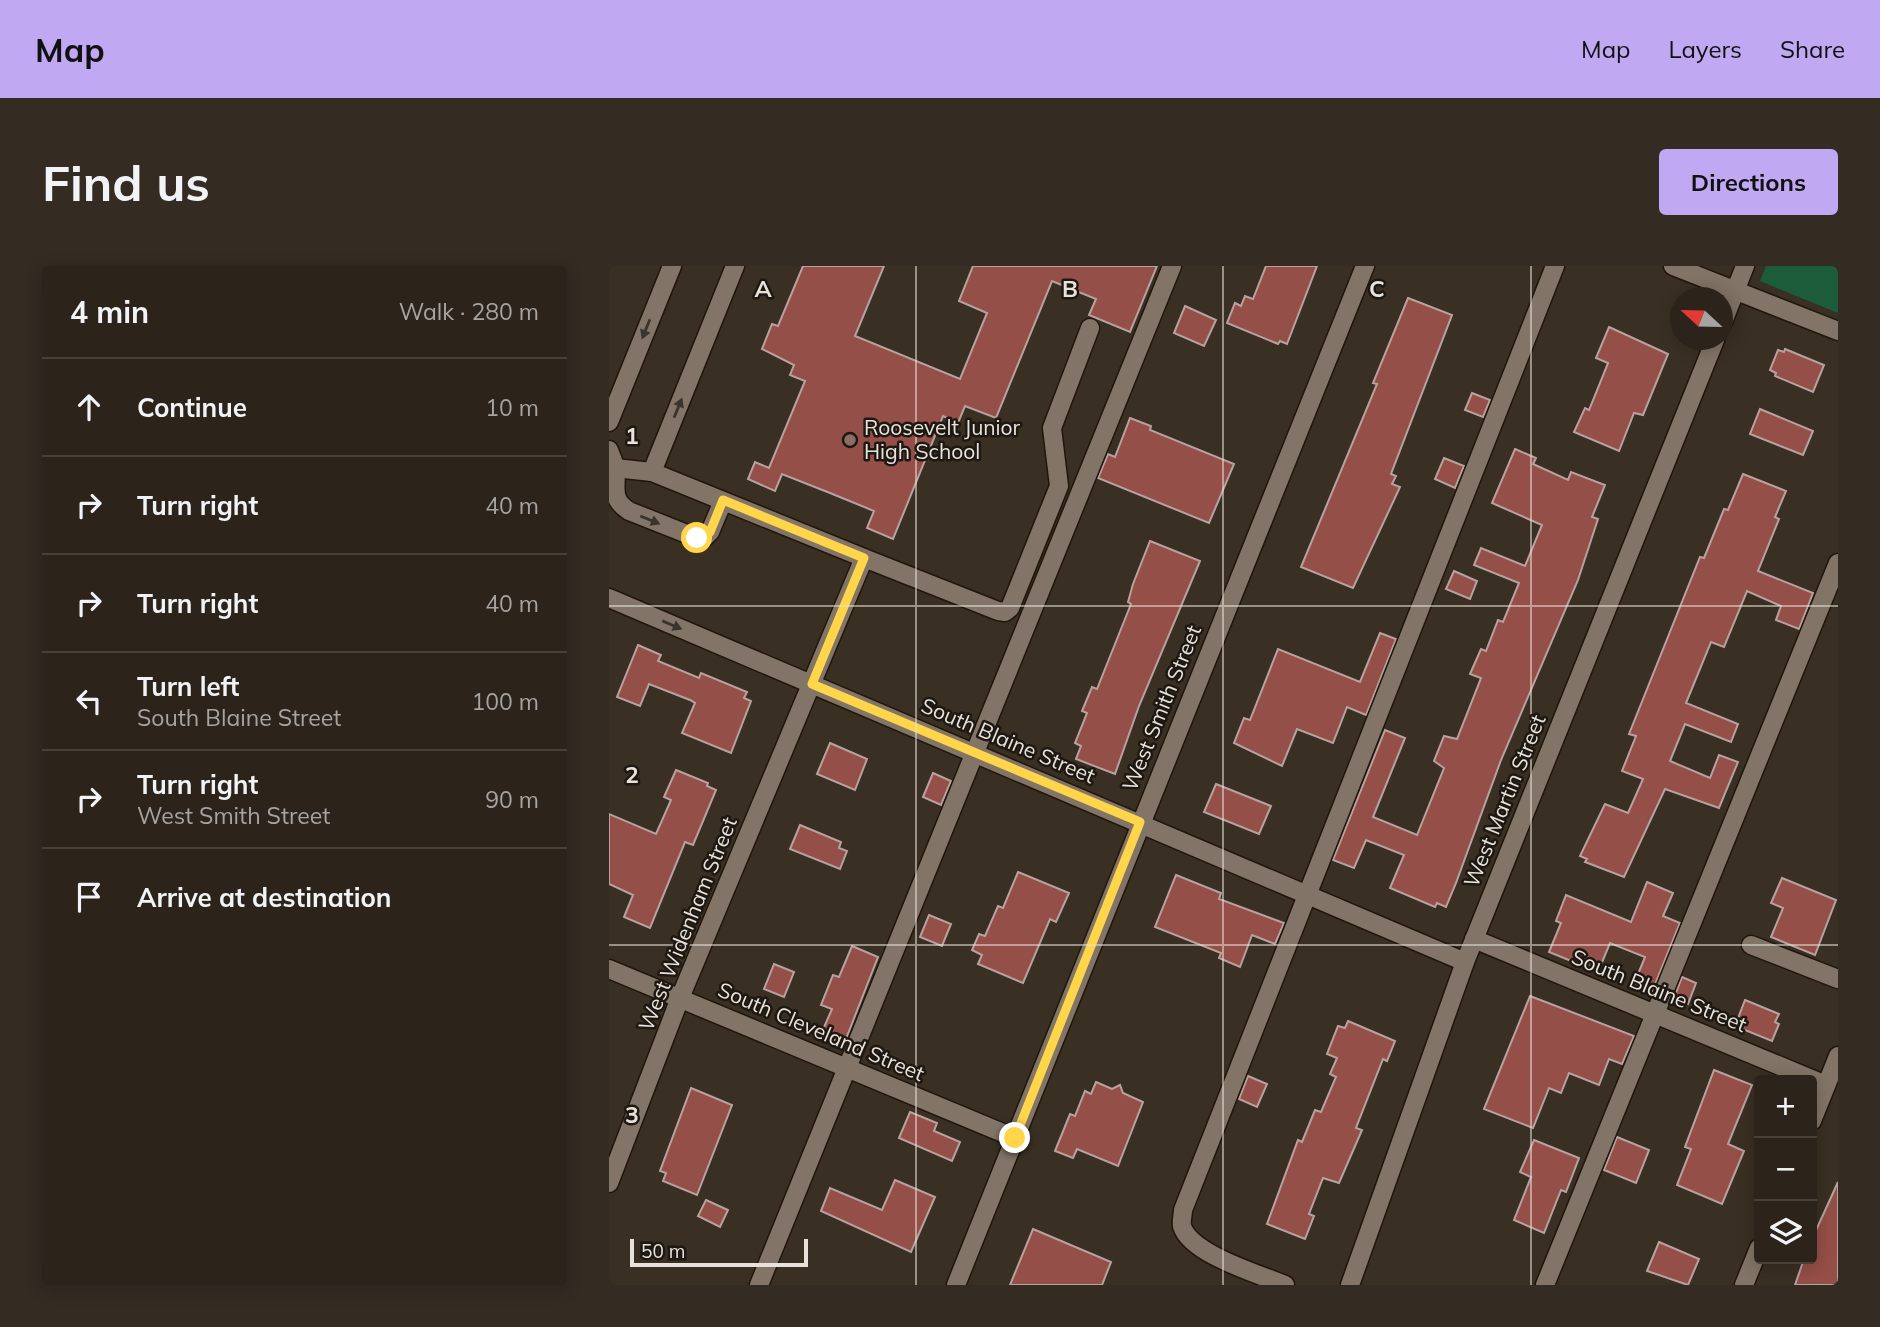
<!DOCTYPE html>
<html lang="en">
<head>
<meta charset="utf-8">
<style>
  body { margin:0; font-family:Mulish,sans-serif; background:#342b23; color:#f1f3f6 }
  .controls { position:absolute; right:21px; bottom:21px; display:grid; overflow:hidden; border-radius:7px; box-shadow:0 4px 18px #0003 }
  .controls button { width:63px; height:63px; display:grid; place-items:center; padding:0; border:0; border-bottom:2px solid #484039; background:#2c231a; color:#f1f3f6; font:35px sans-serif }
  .compass { position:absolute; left:1061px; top:21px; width:63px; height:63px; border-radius:50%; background:#2c231a; box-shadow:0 4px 18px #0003; rotate:292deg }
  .scale { position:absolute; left:21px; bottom:18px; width:178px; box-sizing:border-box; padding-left:7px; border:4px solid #e9e2da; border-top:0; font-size:19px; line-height:24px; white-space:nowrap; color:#e9e2da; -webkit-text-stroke:5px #1d1812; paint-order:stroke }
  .stop { position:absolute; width:21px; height:21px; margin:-16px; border:5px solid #ffd54a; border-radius:50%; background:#fff }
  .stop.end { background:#ffd54a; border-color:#fff; box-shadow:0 2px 7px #0008 }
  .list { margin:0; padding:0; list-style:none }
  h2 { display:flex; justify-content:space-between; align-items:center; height:91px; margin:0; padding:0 28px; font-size:30px }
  h2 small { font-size:23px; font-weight:400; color:#a6a4a2 }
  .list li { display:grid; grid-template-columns:46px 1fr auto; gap:21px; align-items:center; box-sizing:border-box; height:98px; padding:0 28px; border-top:2px solid #484039 }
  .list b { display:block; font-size:26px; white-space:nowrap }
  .list p { margin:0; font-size:23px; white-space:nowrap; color:#a6a4a2 }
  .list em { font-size:23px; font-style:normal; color:#a6a4a2 }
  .icon { flex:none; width:38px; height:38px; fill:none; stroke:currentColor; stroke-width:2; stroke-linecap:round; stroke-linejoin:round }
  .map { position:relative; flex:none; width:1229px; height:1019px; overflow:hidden; border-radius:7px }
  header { display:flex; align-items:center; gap:42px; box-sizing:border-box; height:98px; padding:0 35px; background:#c0a8f3; color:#111 }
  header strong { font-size:33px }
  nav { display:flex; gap:38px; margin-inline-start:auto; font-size:24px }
  .intro { display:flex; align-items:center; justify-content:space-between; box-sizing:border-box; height:168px; padding:0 42px }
  h1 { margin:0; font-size:49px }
  .button { padding:18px 32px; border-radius:7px; background:#c0a8f3; color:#111; font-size:24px; font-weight:700 }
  main { display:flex; gap:42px; padding:0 42px }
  aside { flex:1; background:#2c231a; border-radius:7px; box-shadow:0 4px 18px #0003 }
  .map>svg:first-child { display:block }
</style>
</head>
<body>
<header>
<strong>Map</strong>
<nav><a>Map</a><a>Layers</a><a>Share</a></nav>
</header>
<div class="intro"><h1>Find us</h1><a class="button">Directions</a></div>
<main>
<aside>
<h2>4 min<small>Walk · 280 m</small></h2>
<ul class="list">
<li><svg class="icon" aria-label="ahead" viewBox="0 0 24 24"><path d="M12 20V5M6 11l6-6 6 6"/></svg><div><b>Continue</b></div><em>10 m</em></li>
<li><svg class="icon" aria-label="right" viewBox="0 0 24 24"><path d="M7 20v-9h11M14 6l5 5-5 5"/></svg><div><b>Turn right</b></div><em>40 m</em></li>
<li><svg class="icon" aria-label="right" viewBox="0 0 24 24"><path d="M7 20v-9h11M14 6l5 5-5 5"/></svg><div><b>Turn right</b></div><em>40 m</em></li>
<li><svg class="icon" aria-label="left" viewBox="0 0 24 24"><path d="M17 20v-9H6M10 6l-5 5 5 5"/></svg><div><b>Turn left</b><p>South Blaine Street</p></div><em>100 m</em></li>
<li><svg class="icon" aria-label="right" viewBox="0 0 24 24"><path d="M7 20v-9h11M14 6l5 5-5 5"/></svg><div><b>Turn right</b><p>West Smith Street</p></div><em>90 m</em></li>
<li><svg class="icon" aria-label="arrive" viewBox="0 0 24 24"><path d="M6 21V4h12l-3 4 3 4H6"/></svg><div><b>Arrive at destination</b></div></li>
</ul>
</aside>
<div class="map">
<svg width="1229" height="1019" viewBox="0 0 1229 1019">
  <rect width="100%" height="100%" fill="#3a2f23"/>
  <polygon fill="#1c5c3a" points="1157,0 1229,0 1229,47 1151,15"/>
  <g fill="#944f48" stroke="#b8a29f" stroke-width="2">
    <polygon points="194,0 275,0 246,70 351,113 378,47 350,35 364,0 548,0 521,66 480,49 487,33 443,15 387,152 356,140 349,157 334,150 284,273 258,262 265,245 221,227 173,208 166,225 139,213 146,196 160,202 196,115 181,109 185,99 153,83 163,58 169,60"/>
    <polygon points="657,0 708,0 678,78 671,75 669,78 618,57 626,37 632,40 636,30 644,33"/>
    <polygon points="799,32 843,49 782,208 787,210 783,218 791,221 744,322 692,301 768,118 764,117"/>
    <polygon points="576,40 607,54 595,80 565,67"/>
    <polygon points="1000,61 1059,88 1034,149 1025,147 1010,185 965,166 976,142 980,144 999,97 987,92"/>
    <polygon points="1176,83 1215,99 1204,126 1166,110 1167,107 1161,104 1169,84 1175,86"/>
    <polygon points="863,127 881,134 874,151 856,144"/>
    <polygon points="1151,143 1204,165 1194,189 1141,168"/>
    <polygon points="521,152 542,160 541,164 625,198 600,257 489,212 499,188 506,191"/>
    <polygon points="906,183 927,192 924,198 959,214 962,206 996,219 983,251 989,253 969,314 892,494 847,617 837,641 828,637 826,641 781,622 795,589 757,574 745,602 724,594 776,464 796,472 764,551 808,569 835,502 825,495 835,470 848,473 872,412 861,408 872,383 877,385 889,354 894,356 910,317 865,299 872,282 916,300 933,259 883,237"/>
    <polygon points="835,192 855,200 846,222 826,213"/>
    <polygon points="1134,208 1177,225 1166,251 1170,253 1149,305 1204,327 1190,363 1167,354 1172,340 1138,325 1115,381 1102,376 1077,437 1129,458 1122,476 1076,458 1061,495 1101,512 1110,489 1129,496 1110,542 1056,523 1015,611 976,596 978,593 971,590 996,538 1019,547 1034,513 1013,505 1027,470 1020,468 1091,291 1095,292 1115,243 1119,244"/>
    <polygon points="541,275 591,295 530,440 506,508 467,493 472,480 466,477 478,447 473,445 483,421 488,423 522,338 519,336 524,318"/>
    <polygon points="845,305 868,315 861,333 837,323"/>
    <polygon points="771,367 787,373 757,449 738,441 724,477 688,463 673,500 625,477 635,452 641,454 669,383 751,416"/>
    <polygon points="29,379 52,389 49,395 90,412 92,407 138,426 135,432 142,435 122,487 73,467 86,437 81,434 40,418 31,440 8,431"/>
    <polygon points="221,477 258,493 246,524 208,508"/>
    <polygon points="67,504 99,517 98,520 107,524 84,579 76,576 41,662 15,651 24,629 0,618 0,548 47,568 62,534 55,531"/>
    <polygon points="324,507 342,515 332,539 314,531"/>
    <polygon points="607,518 662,540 650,568 595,546"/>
    <polygon points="191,559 232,576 230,582 238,585 231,603 181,583"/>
    <polygon points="409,606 460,627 447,656 441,653 414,717 369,698 373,689 363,684 370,668 376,670 389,640 394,642"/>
    <polygon points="567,609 612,627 610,633 675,657 666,678 643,669 631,701 610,692 612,687 546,661"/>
    <polygon points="1173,612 1227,634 1206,689 1162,671 1174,642 1162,637"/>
    <polygon points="1038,616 1064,627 1054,650 1071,657 1043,726 1025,718 1036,691 1001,677 989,706 940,686 952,657 947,655 957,629 1022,656"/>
    <polygon points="320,649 342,658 333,680 311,671"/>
    <polygon points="243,680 269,691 235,778 212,768 223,743 212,739 224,709 230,711"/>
    <polygon points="165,698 185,706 175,731 155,723"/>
    <polygon points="1073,711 1087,717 1079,738 1065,732"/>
    <polygon points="921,730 1025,770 1013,798 1000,793 990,819 960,807 952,827 940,822 924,862 875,843"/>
    <polygon points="1136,734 1170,748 1166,756 1170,758 1163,775 1126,760"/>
    <polygon points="739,755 786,775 778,795 774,793 747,862 753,864 730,917 714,912 700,948 705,950 696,973 658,958 689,874 693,876 706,844 712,846 727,811 721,808 728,792 718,788 729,760 736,762"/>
    <polygon points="1105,804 1143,819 1119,878 1135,885 1113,938 1068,919 1082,883 1076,881"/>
    <polygon points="639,810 658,818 648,841 630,833"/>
    <polygon points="487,816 503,823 511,819 514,827 534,836 509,900 468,883 464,892 446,885 461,848 466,850 476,825 482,828"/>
    <polygon points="82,822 123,839 88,929 54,915 57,907 51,905"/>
    <polygon points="301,846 328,857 325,865 351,876 343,895 290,872"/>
    <polygon points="1008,871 1040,884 1027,917 995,904"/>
    <polygon points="925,874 970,892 957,926 952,924 935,967 905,954 922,911 911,906"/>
    <polygon points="286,914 326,931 302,986 212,945 221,922 273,944"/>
    <polygon points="1229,916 1229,1019 1186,1019 1195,993 1203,993 1203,973"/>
    <polygon points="97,934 119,944 111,961 89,950"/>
    <polygon points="424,963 502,996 493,1019 401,1019"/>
    <polygon points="1050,976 1090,993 1079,1019 1038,1005"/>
  </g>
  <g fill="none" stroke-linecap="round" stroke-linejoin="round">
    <defs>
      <g id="minor">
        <polyline points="1064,0 1229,65"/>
        <polyline points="1114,56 1136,0"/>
        <polyline points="0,156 63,0"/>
        <path d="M0,184C2,190 5,196 6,201C9,222 0,232 20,245L88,272H95L101,266L114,235"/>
        <polyline points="43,206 126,0"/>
        <polyline points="255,292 389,345 396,346 401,342 450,220 443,162 481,62"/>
        <polyline points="0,332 856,696"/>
        <polyline points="865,673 1217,819"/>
        <polyline points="1142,679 1229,713"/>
        <polyline points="0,703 406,872"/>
        <polyline points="1203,855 1229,790"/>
        <polyline points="0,917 71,732 255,292 43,206 6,202"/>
        <polyline points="150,1019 563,0"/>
        <polyline points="347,1019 756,0"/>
        <path d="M676,1019C650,1008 581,988 573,960C572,956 574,948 574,944L946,0"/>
        <polyline points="741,1019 856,696 1106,74"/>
        <polyline points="936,1019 1229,297"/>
        <polyline points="1135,1019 1150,982"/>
      </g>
    </defs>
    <use href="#minor" stroke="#21160b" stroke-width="21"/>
    <use href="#minor" stroke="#827567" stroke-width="18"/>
  </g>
  <defs><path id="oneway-solid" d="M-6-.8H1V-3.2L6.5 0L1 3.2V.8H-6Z" transform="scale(1.75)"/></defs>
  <g fill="#3b342c">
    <use href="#oneway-solid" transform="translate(37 63) rotate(112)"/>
    <use href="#oneway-solid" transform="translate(69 142) rotate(-68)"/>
    <use href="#oneway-solid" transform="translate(41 254) rotate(22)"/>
    <use href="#oneway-solid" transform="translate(63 359) rotate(23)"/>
  </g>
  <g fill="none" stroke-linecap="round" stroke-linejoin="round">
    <polyline stroke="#ffd54a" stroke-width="9" points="88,272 95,272 101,266 114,234 255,292 203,418 531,556 406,872"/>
  </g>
  <path fill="none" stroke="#e9e2da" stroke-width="2" stroke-opacity="0.55" d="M307,0V1019M614,0V1019M922,0V1019M0,340H1229M0,679H1229"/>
  <circle fill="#8d6e63" stroke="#1d1812" stroke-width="2.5" cx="241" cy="174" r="7"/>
  <g text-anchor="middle" stroke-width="5" stroke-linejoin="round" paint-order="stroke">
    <g font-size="21" fill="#e9e2da" stroke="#1d1812" text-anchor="start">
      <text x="255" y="169">Roosevelt Junior<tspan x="255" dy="24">High School</tspan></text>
    </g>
    <g font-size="21" fill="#e9e2da" stroke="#1d1812">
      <text transform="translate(553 442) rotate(-68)" y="7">West Smith Street</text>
      <text transform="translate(399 475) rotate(23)" y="7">South Blaine Street</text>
      <text transform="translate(896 535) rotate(-68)" y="7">West Martin Street</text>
      <text transform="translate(79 658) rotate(-68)" y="7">West Widenham Street</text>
      <text transform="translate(1050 725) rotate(22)" y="7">South Blaine Street</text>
      <text transform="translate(212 766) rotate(23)" y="7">South Cleveland Street</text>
    </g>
  </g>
  <g font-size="23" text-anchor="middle" font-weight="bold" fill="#e9e2da" stroke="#1d1812" stroke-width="5" stroke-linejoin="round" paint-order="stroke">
    <text x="154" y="31">A</text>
    <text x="461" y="31">B</text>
    <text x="768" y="31">C</text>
    <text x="23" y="178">1</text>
    <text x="23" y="517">2</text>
    <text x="23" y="857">3</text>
  </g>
</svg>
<div class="controls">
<button>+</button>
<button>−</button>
<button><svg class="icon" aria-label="layers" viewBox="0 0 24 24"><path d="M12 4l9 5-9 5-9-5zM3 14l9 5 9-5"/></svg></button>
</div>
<svg class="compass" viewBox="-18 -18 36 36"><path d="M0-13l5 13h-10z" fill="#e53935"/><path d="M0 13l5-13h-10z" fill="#a6a4a2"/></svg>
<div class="scale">50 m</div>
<div class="stop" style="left:88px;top:272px"></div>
<div class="stop end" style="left:406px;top:872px"></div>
</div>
</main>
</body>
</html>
